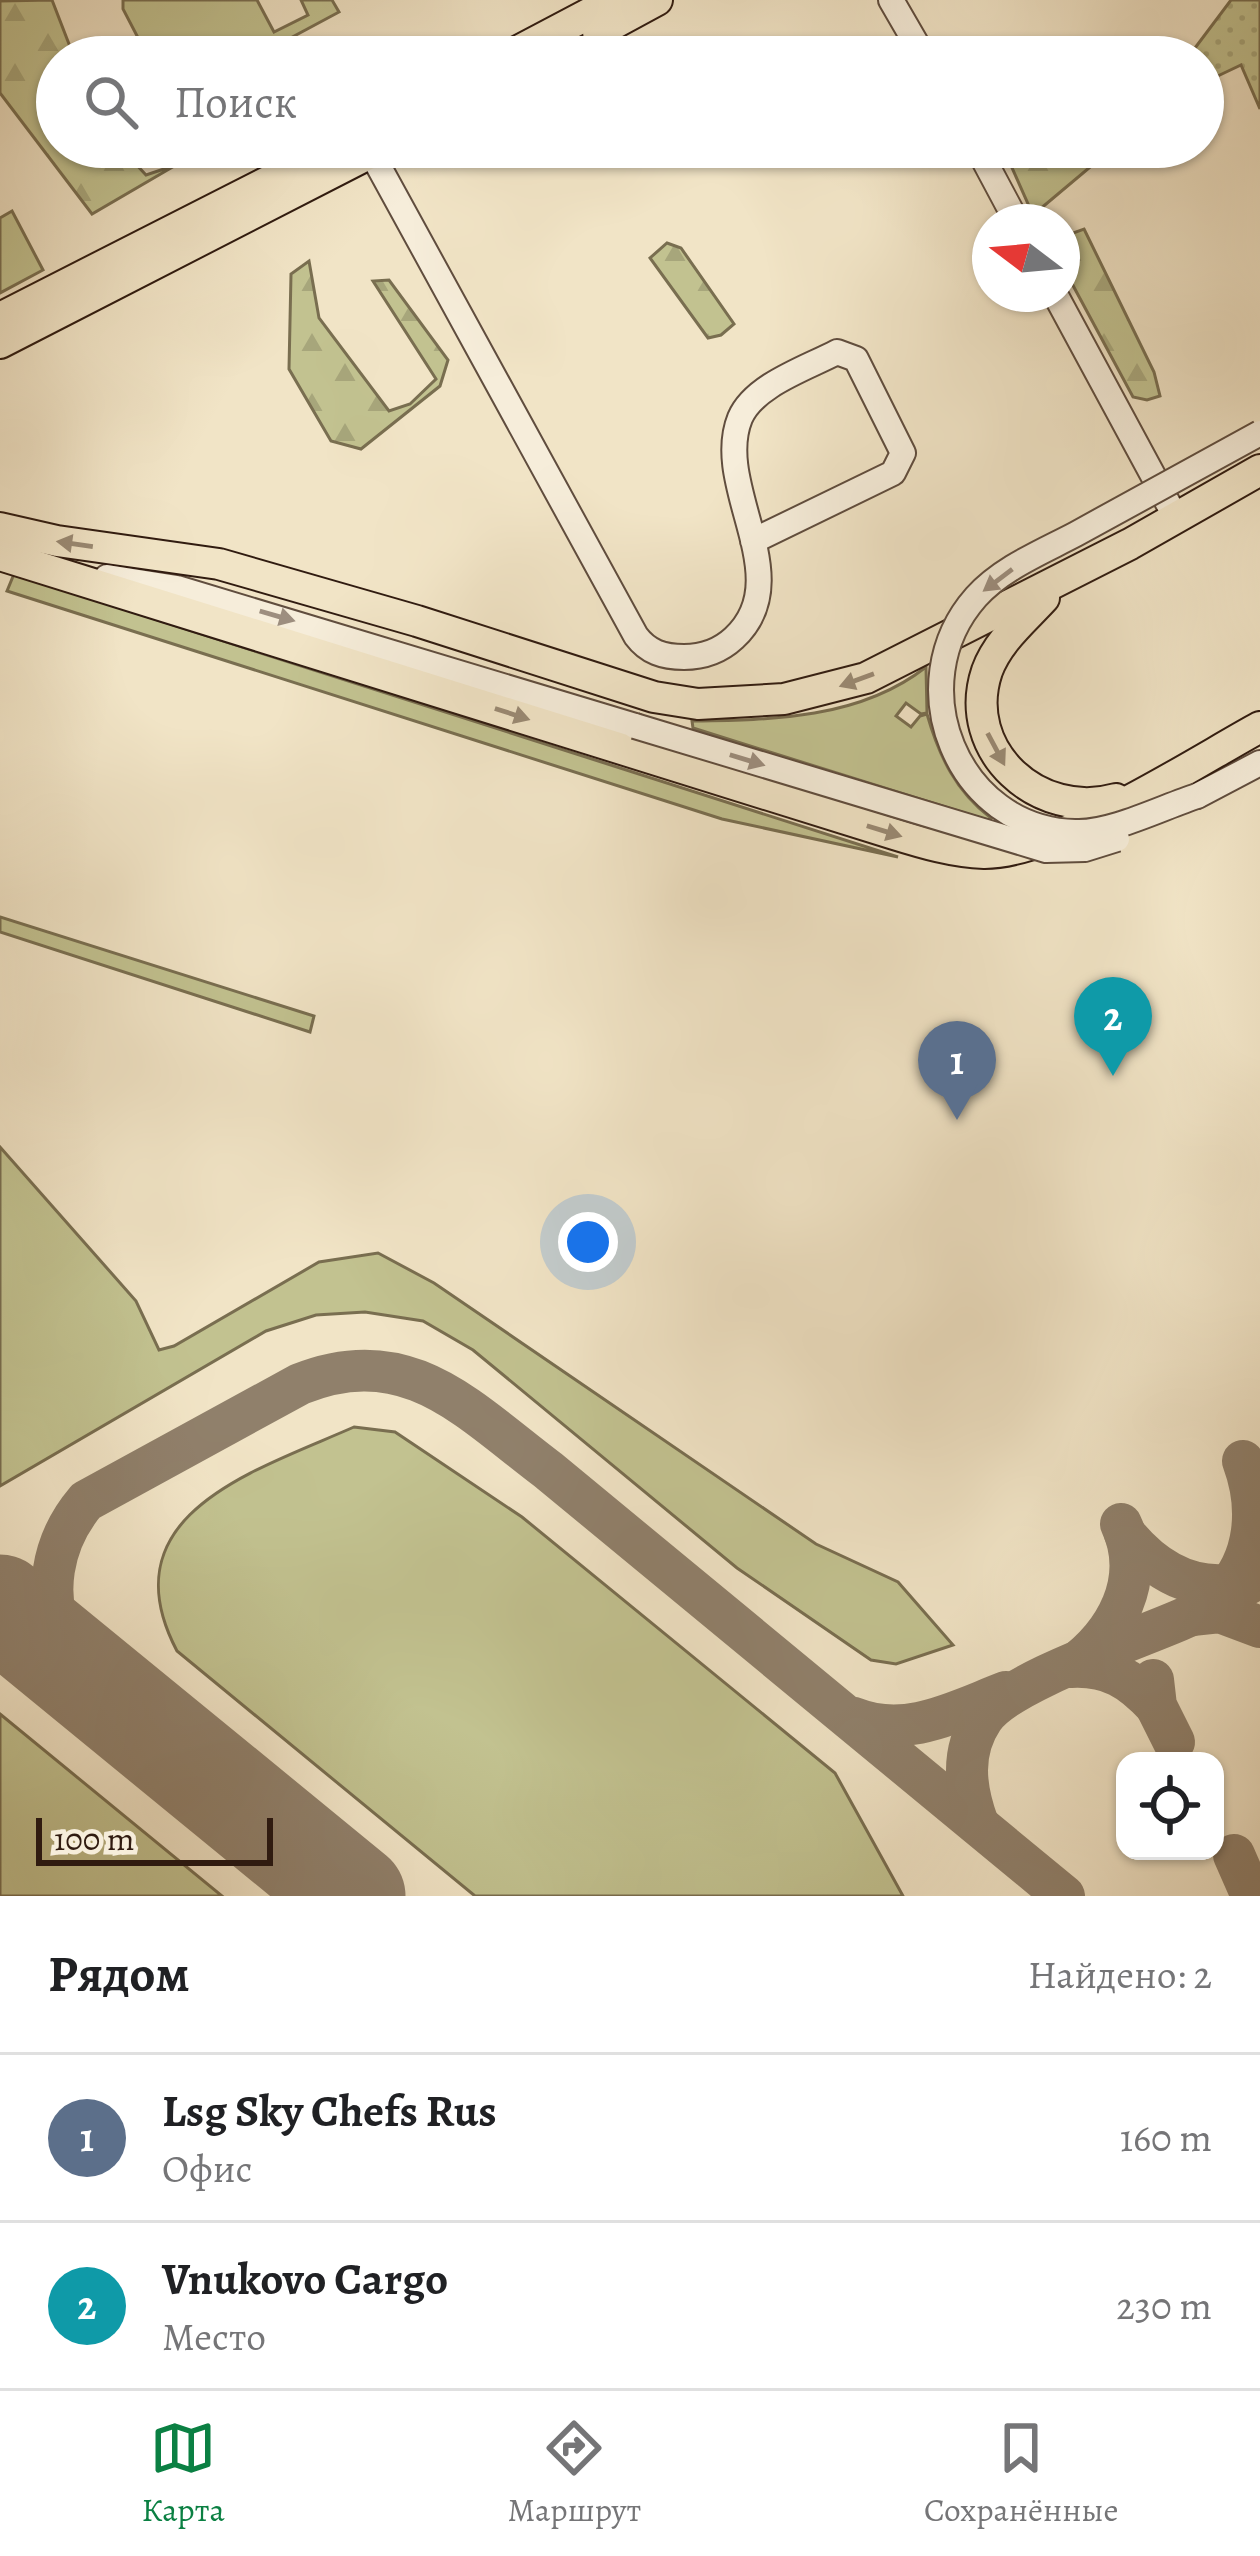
<!DOCTYPE html>
<html lang="ru">
<head>
<meta charset="utf-8">
<style>
  body { margin:0; font-family:Alegreya,serif; background:#f2f2f2; color:#202124 }
  .controls { position:absolute; right:36px; bottom:36px; display:grid; overflow:hidden; border-radius:24px; box-shadow:0 3px 9px #0004 }
  .controls button { width:108px; height:108px; display:grid; place-items:center; padding:0; border:0; border-bottom:3px solid #e0e0e0; background:#fff; color:#202124; font:60px sans-serif }
  .compass { position:absolute; left:972px; top:204px; width:108px; height:108px; border-radius:50%; background:#fff; box-shadow:0 3px 9px #0004; rotate:286deg }
  .scale { position:absolute; left:36px; bottom:30px; width:237px; box-sizing:border-box; padding-left:12px; border:6px solid #301b10; border-top:0; font-size:33px; line-height:42px; white-space:nowrap; color:#301b10; -webkit-text-stroke:9px #f6edda; paint-order:stroke }
  .you { position:absolute; left:588px; top:1242px; width:42px; height:42px; margin:-30px; border:9px solid #fff; border-radius:50%; background:#1a73e8; box-shadow:0 0 0 18px #1a73e833 }
  .badge { display:grid; place-items:center; width:78px; height:78px; border-radius:50%; background:#0b8043; color:#fff; font-size:39px; font-weight:700 }
  .pin { position:absolute; translate:-50% -99px; filter:drop-shadow(0 3px 6px #0008) }
  .pin::after { content:''; position:absolute; top:63px; width:42px; height:36px; background:inherit; clip-path:polygon(0 0,100% 0,50% 100%) }
  .list { margin:0; padding:0; list-style:none }
  h2 { display:flex; justify-content:space-between; align-items:center; height:156px; margin:0; padding:0 48px; font-size:51px }
  h2 small { font-size:39px; font-weight:400; color:#757577 }
  .list li { display:grid; grid-template-columns:78px 1fr auto; gap:36px; align-items:center; box-sizing:border-box; height:168px; padding:0 48px; border-top:3px solid #e0e0e0 }
  .list b { display:block; font-size:45px; white-space:nowrap }
  .list p { margin:0; font-size:39px; white-space:nowrap; color:#757577 }
  .list em { font-size:39px; font-style:normal; color:#757577 }
  .icon { flex:none; width:66px; height:66px; fill:none; stroke:currentColor; stroke-width:2; stroke-linecap:round; stroke-linejoin:round }
  .map { position:relative; flex:none; width:1260px; height:1896px; overflow:hidden }
  .search { position:absolute; background:#fff; box-shadow:0 3px 9px #0004; left:36px; right:36px; top:36px; height:132px; display:flex; align-items:center; gap:30px; box-sizing:border-box; padding:0 42px; border-radius:66px; color:#757577; font-size:45px }
  .sheet { height:492px; background:#fff }
  nav { display:flex; justify-content:space-around; align-items:center; box-sizing:border-box; height:168px; border-top:3px solid #e0e0e0; background:#fff; font-size:33px; color:#757577 }
  nav a { display:grid; justify-items:center; gap:6px }
  nav .on { color:#0b8043 }
  .map>svg:first-child { display:block }
</style>
</head>
<body>
<div class="map">
<svg width="1260" height="1896" viewBox="0 0 1260 1896">
  <defs>
    <pattern id="forest-firs" width="22" height="20" patternUnits="userSpaceOnUse" patternTransform="scale(3)"><rect width="22" height="20" fill="#c2c290"/><path d="M5 1l3.5 6h-7zM16 11l3.5 6h-7z" fill="#a7a67b"/></pattern>
    <pattern id="park-dots" width="8" height="8" patternUnits="userSpaceOnUse" patternTransform="scale(3)"><rect width="8" height="8" fill="#c2c290"/><path d="M2 2h.1M6 6h.1" fill="none" stroke="#a7a67b" stroke-width="1.8" stroke-linecap="round"/></pattern>
  </defs>
  <rect width="100%" height="100%" fill="#f1e4c6"/>
  <filter id="stains"><feTurbulence type="fractalNoise" baseFrequency=".00167" numOctaves="4"/><feColorMatrix values="0 0 0 0 .2 0 0 0 0 .09 0 0 0 0 .02 0 0 0 .5 -.17"/></filter>
  <radialGradient id="worn" r=".72"><stop offset=".6" stop-color="#630" stop-opacity="0"/><stop offset="1" stop-color="#630" stop-opacity=".3"/></radialGradient>
  <g fill="#c2c290" stroke="#796e50" stroke-width="3">
    <polygon points="123,0 257,0 274,32 308,15 301,0 332,0 339,12 255,57 148,57 123,9"/>
    <polygon points="12,211 43,270 0,293 0,218"/>
    <polygon points="14,574 898,857 722,819 7,591"/>
    <path d="M926,667L927,713L921,714L906,703L896,716L911,727L920,716L927,714C939,756 956,792 991,818L987,820L693,728L692,721C772,720 860,719 926,667Z"/>
    <polygon points="0,917 314,1016 310,1032 0,932"/>
    <polygon points="0,1147 136,1301 159,1350 174,1346 319,1262 378,1253 434,1283 816,1544 898,1582 953,1645 896,1664 871,1660 737,1568 473,1350 423,1321 365,1312 316,1315 266,1331 0,1486"/>
    <path d="M354,1427L395,1432L522,1517L835,1773L903,1896H475L177,1651C105,1514 257,1470 354,1427Z"/>
    <polygon points="0,1714 222,1896 0,1896"/>
  </g>
  <g fill="url(#forest-firs)" stroke="#796e50" stroke-width="3">
    <polygon points="52,0 74,57 57,57 57,147 120,147 146,175 176,165 92,214 0,93 0,1"/>
    <polygon points="1011,147 1114,147 1033,215 1005,152"/>
    <polygon points="1084,229 1154,372 1160,396 1147,400 1133,397 1062,265 1062,237"/>
    <polygon points="667,243 681,248 734,324 721,335 708,338 650,258"/>
    <polygon points="309,261 319,318 389,411 410,404 436,379 373,281 389,280 448,360 440,386 361,449 331,441 289,369 291,274"/>
  </g>
  <polygon fill="url(#park-dots)" stroke="#796e50" stroke-width="3" points="1231,0 1260,0 1260,109 1241,65 1203,83 1203,57 1177,57 1195,48"/>
  <g fill="none" stroke-linecap="round" stroke-linejoin="round">
    <g stroke="#90806b" stroke-width="42">
      <path d="M1121,1524C1147,1580 1116,1634 1071,1667C1109,1665 1131,1679 1156,1706"/>
      <path d="M1125,1534C1156,1572 1195,1594 1244,1582"/>
      <path d="M1221,1595C1257,1559 1260,1507 1243,1461"/>
      <polyline points="1192,1615 1220,1612 1260,1627"/>
      <polyline points="1153,1680 1156,1706 1174,1742"/>
      <path d="M95,1684C86,1671 73,1659 66,1645C41,1597 52,1541 86,1501L300,1384C408,1341 467,1409 548,1470L1064,1896"/>
      <path d="M854,1718C907,1739 956,1711 1006,1692"/>
      <path d="M978,1824C965,1788 960,1752 983,1718C1010,1680 1139,1639 1187,1617C1212,1606 1236,1590 1260,1577"/>
      <polyline points="1234,1855 1252,1896"/>
    </g>
    <polyline stroke="#90806b" stroke-width="105" points="0,1607 353,1896"/>
    <defs>
      <g id="minor">
        <polyline points="891,0 924,57"/>
        <path d="M368,147L636,636C648,652 663,657 684,657C702,657 720,651 734,638C799,578 712,487 740,418C754,385 807,368 837,352L856,359L903,453L893,473L753,541"/>
        <polyline points="977,147 1017,222"/>
        <polyline points="1055,294 1176,518"/>
        <polyline points="107,577 177,588 635,726"/>
        <polyline points="1197,796 1260,763"/>
      </g>
      <g id="major">
        <polyline points="598,32 657,0"/>
        <polyline points="507,57 615,0"/>
        <polyline points="0,318 336,147"/>
        <polyline points="0,343 382,147"/>
        <polyline points="0,528 57,541 219,564 417,621 654,697 698,704 784,699 866,678 1130,544 1260,470"/>
        <path d="M0,555L894,834C923,843 953,852 984,853C1055,854 1194,763 1260,727"/>
        <path d="M1044,598C1023,621 998,641 987,671C960,751 1039,821 1116,799"/>
      </g>
    </defs>
    <use href="#minor" stroke="#604d3e" stroke-width="28"/>
    <use href="#major" stroke="#301b10" stroke-width="34"/>
    <use href="#minor" stroke="#f6edda" stroke-width="24"/>
    <use href="#major" stroke="#f1e4c6" stroke-width="30"/>
    <defs>
      <g id="minor-bridge">
        <polyline points="635,726 1046,850 1085,849 1117,839"/>
        <path d="M1197,796C1163,807 1110,834 1075,832C957,829 899,684 976,597C1002,568 1042,552 1076,534C1137,500 1199,467 1260,433"/>
      </g>
    </defs>
    <use href="#minor-bridge" stroke="#604d3e" stroke-width="28" stroke-linecap="butt"/>
    <use href="#minor-bridge" stroke="#f6edda" stroke-width="24"/>
  </g>
  <defs><path id="oneway-solid" d="M-6-.8H1V-3.2L6.5 0L1 3.2V.8H-6Z" transform="scale(3)"/></defs>
  <g fill="#9a8a74">
    <use href="#oneway-solid" transform="translate(75 544) rotate(-172)"/>
    <use href="#oneway-solid" transform="translate(857 680) rotate(160)"/>
    <use href="#oneway-solid" transform="translate(512 714) rotate(18)"/>
    <use href="#oneway-solid" transform="translate(996 749) rotate(62)"/>
    <use href="#oneway-solid" transform="translate(884 831) rotate(17)"/>
  </g>
  <g fill="#9d8e7f">
    <use href="#oneway-solid" transform="translate(998 580) rotate(143)"/>
    <use href="#oneway-solid" transform="translate(277 616) rotate(16)"/>
    <use href="#oneway-solid" transform="translate(747 760) rotate(17)"/>
  </g>
  <rect width="100%" height="100%" filter="url(#stains)"/>
  <rect width="100%" height="100%" fill="url(#worn)"/>
</svg>
<div class="controls">
<button><svg class="icon" aria-label="locate" viewBox="0 0 24 24"><circle cx="12" cy="12" r="6"/><path d="M12 2v4M12 18v4M2 12h4M18 12h4"/></svg></button>
</div>
<svg class="compass" viewBox="-18 -18 36 36"><path d="M0-13l5 13h-10z" fill="#e53935"/><path d="M0 13l5-13h-10z" fill="#757577"/></svg>
<div class="scale">100 m</div>
<div class="you"></div>
<div class="pin badge" style="left:957px;top:1120px;background:#5c6f8a">1</div>
<div class="pin badge" style="left:1113px;top:1076px;background:#0f9aa8">2</div>
<div class="search"><svg class="icon" aria-label="search" viewBox="0 0 24 24"><circle cx="10" cy="10" r="6"/><path d="M15 15l6 6"/></svg>Поиск</div>
</div>
<section class="sheet">
<h2>Рядом<small>Найдено: 2</small></h2>
<ul class="list">
<li><span class="badge" style="background:#5c6f8a">1</span><div><b>Lsg Sky Chefs Rus</b><p>Офис</p></div><em>160 m</em></li>
<li><span class="badge" style="background:#0f9aa8">2</span><div><b>Vnukovo Cargo</b><p>Место</p></div><em>230 m</em></li>
</ul>
</section>
<nav>
<a class="on"><svg class="icon" aria-label="map" viewBox="0 0 24 24"><path d="M3 6l6-2 6 2 6-2v14l-6 2-6-2-6 2zM9 4v14M15 6v14"/></svg>Карта</a>
<a><svg class="icon" aria-label="directions" viewBox="0 0 24 24"><path d="M12 3l9 9-9 9-9-9zM9 14v-3h6M13 9l2 2-2 2"/></svg>Маршрут</a>
<a><svg class="icon" aria-label="saved" viewBox="0 0 24 24"><path d="M7 4h10v16l-5-4-5 4z"/></svg>Сохранённые</a>
</nav>
</body>
</html>
